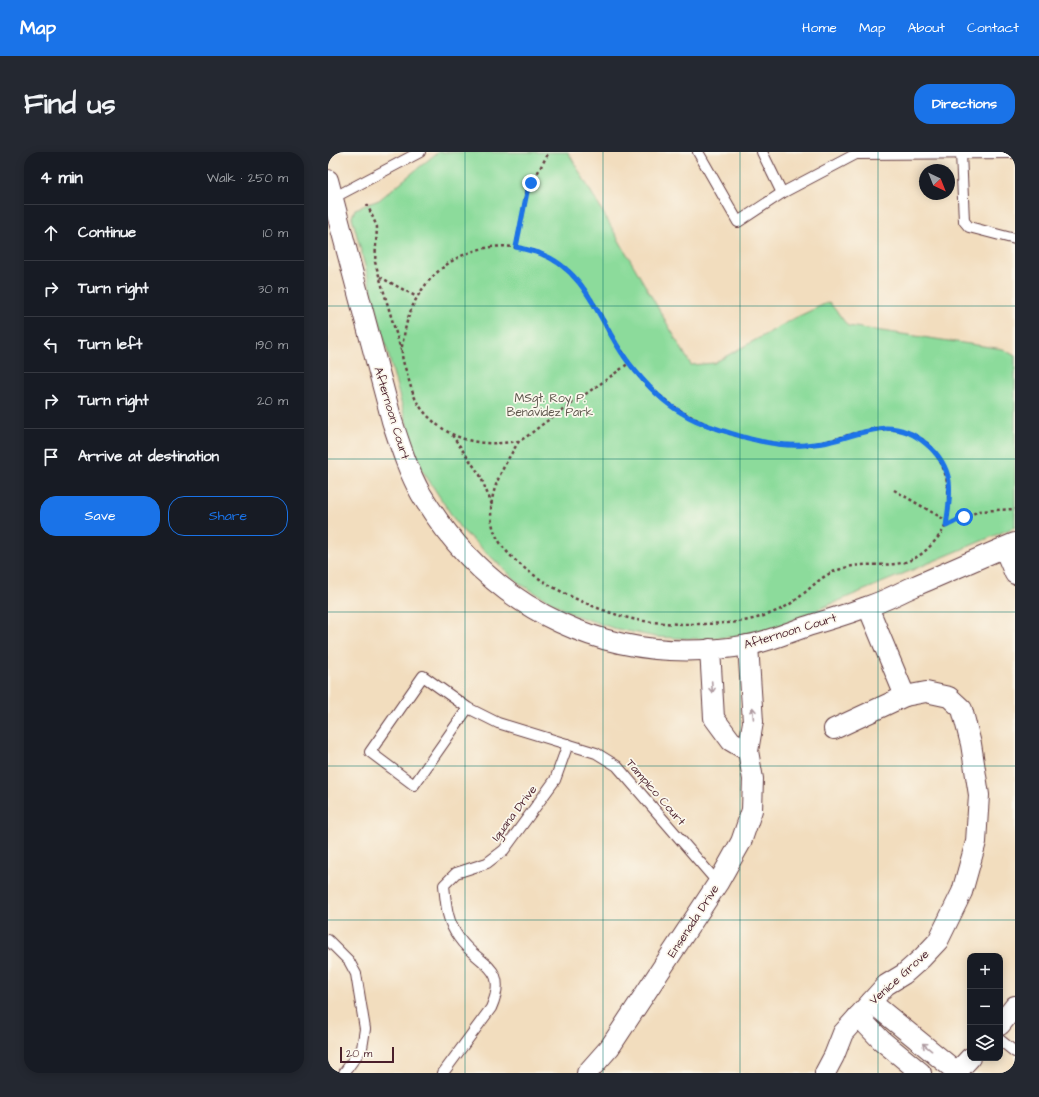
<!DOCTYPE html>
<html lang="en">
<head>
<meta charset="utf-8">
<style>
  body { margin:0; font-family:"Architects Daughter",sans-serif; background:#242831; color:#f1f3f6 }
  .controls { position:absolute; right:12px; bottom:12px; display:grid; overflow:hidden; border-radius:8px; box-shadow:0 2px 10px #0003 }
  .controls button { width:36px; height:36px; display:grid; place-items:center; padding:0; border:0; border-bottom:1px solid #363941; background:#171b24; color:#f1f3f6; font:20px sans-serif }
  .compass { position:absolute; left:591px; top:12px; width:36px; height:36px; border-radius:50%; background:#171b24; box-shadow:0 2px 10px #0003; rotate:137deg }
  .scale { position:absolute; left:12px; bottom:10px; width:54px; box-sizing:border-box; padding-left:4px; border:2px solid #4a1f2b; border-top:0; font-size:11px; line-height:14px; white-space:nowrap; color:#4a1f2b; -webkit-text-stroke:3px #fbf7ec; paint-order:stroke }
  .stop { position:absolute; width:12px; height:12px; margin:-9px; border:3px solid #1a73e8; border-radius:50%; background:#fff }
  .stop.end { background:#1a73e8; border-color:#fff; box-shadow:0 1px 4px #0008 }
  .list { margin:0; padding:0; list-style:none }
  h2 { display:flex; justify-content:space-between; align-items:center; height:52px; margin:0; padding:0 16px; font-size:17px }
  h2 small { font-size:13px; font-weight:400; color:#9ea1a6 }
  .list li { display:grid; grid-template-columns:26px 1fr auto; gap:12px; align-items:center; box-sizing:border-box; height:56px; padding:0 16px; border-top:1px solid #363941 }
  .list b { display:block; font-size:15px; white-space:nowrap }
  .list em { font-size:13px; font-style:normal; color:#9ea1a6 }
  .actions { display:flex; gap:8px; padding:12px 16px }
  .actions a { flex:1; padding:9px 0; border:1px solid #1a73e8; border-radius:16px; text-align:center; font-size:14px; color:#1a73e8 }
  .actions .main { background:#1a73e8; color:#fff }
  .icon { flex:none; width:22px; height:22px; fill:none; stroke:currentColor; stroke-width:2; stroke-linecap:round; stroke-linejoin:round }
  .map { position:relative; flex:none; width:687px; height:921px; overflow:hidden; border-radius:16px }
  header { display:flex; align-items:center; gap:24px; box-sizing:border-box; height:56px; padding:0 20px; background:#1a73e8; color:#fff }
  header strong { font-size:19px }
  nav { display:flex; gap:22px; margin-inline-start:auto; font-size:14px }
  .intro { display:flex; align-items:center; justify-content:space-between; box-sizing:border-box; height:96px; padding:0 24px }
  h1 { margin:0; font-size:28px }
  .button { padding:10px 18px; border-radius:16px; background:#1a73e8; color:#fff; font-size:14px; font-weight:700 }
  main { display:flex; gap:24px; padding:0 24px }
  aside { flex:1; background:#171b24; border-radius:16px; box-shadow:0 2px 10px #0003 }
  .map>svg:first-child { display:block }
</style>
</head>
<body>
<header>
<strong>Map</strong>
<nav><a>Home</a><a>Map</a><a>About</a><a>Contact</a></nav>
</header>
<div class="intro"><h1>Find us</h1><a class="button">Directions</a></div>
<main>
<aside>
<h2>4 min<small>Walk · 250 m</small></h2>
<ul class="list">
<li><svg class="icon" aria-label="ahead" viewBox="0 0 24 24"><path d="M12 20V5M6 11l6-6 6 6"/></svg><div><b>Continue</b></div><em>10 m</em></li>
<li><svg class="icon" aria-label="right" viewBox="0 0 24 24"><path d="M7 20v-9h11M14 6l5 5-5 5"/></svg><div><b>Turn right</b></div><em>30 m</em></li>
<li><svg class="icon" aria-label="left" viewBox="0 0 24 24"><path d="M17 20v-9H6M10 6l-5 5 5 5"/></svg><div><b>Turn left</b></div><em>190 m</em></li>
<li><svg class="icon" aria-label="right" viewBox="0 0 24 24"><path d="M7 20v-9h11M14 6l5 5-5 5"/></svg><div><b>Turn right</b></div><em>20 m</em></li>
<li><svg class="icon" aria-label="arrive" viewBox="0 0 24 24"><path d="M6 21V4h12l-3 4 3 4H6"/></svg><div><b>Arrive at destination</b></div></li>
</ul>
<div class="actions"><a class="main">Save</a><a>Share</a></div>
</aside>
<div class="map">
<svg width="687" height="921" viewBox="0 0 687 921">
  <rect width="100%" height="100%" fill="#fbf7ec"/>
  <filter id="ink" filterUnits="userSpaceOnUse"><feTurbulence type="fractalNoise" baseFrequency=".025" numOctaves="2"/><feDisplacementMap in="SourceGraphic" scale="8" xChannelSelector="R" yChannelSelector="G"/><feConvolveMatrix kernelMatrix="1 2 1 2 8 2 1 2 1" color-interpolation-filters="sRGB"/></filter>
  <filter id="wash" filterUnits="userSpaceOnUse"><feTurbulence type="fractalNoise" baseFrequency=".012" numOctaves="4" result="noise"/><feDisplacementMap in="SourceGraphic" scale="16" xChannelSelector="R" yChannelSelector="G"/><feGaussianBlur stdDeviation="0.9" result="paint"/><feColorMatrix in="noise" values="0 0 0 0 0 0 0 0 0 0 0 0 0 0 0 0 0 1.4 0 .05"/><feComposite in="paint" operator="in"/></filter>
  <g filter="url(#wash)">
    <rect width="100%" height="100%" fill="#f2ddbe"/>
    <polygon fill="#8cdb9b" stroke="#6b7d63" points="110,0 240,0 363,213 386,211 467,166 501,150 520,174 675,197 687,204 687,375 441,478 403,485 370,487 328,485 285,476 246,463 192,432 132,376 94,318 83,288 24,65 27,57 51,48"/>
  </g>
  <g filter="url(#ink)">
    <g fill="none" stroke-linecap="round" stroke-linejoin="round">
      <defs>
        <g id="lane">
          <polyline points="370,0 410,70 454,41"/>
          <polyline points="434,0 454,41 528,2 687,1"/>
          <polyline points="633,1 636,69 641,75 687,87"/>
          <polyline points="5,46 92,0"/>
          <polyline points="140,556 86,633 42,600 95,524 140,556 170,571 268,601 289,614 390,731"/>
          <polyline points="0,788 21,809 28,822 37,877 34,896 16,921"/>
          <polyline points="672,888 687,900"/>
          <path d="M115,921L163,856C182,813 150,814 131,786C119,770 118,753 116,733L128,721L159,711L176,698L227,628L240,592"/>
        </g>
        <g id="street">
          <path d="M0,28L64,269C72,293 80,319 93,342C164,460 284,517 420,493C439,490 459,481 477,475C498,468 518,463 538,455C555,450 571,441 587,434C620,420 653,405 687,391"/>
          <polyline points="676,396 687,422"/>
          <polyline points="540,455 577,544"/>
          <polyline points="382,497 386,566 403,589 420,599"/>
          <polyline points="543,850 629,920"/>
          <polyline points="530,864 553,888 593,921"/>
          <polyline points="672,873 687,854"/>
          <polyline points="259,921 282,895 390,731 413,690 424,658 425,627 420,599 425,570 420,493"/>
          <polyline points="497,921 506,904 515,881 558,833 576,822 594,806 610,789 634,740 648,690 651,643 643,592 634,557 621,545 598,540 577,544 506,577"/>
          <polyline points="628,921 642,906"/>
        </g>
      </defs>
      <use href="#lane" stroke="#633c41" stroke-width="12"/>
      <use href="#street" stroke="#633c41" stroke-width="22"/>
      <g stroke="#633c41" stroke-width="2.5" stroke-dasharray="3 3" stroke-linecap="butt">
        <polyline points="39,52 49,75 47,110 73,198"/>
        <polyline points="188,95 199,40 221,0"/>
        <polyline points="52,125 89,145"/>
        <polyline points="124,283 152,323 164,353"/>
        <path d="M191,289C175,315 157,344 165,375C176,420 268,460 309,468C341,473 377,473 410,470C429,467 449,461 465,450C482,438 492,423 513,417C548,405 575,426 606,390C612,383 617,377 619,369C627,326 610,278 560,277C531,276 505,291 477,293C455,294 433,290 411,284C363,270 324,246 296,204C271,166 258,120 213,102C150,76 85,119 76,184C75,190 73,195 74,201C74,209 78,218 80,225C83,236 86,247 93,256C114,283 141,293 174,291C175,291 190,289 191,289C200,285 210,275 219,269C246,250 274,231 301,211"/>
        <polyline points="566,338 619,369"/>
        <polyline points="618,374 651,359 687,357"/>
      </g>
      <use href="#lane" stroke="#fff" stroke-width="10"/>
      <use href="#street" stroke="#fff" stroke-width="20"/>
    </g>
    <defs><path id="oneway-shaft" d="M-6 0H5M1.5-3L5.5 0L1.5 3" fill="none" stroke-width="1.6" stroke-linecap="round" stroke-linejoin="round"/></defs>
    <g stroke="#ae9aa0">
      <use href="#oneway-shaft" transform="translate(384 535) rotate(87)"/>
      <use href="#oneway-shaft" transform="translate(425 561) rotate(-94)"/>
      <use href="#oneway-shaft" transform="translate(599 895) rotate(-141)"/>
    </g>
  </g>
  <g fill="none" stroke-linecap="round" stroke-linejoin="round" filter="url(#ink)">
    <path stroke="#1a73e8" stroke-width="5" d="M203,31L199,40L188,95C196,97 204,99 211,101C261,119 272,174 301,211C315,229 334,250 354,261C364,268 378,273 390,277C417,286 446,295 476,293C483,292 492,292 500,290C520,286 538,277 558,276C587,276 616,301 621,329C623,343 620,360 618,374L636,365"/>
  </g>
  <path fill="none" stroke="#0f766e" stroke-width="1" stroke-opacity="0.55" d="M137,0V921M275,0V921M412,0V921M550,0V921M0,154H687M0,307H687M0,460H687M0,614H687M0,768H687"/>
  <g text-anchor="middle" stroke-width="3.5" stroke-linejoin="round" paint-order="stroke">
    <g font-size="12" fill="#5e574d" stroke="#fbf7ec">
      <text x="222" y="250">MSgt. Roy P.<tspan x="222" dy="14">Benavidez Park</tspan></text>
    </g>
    <g font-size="12" fill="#4a1f2b" stroke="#fbf7ec">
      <text transform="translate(64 261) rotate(73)" y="4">Afternoon Court</text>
      <text transform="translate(462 479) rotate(-17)" y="4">Afternoon Court</text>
      <text transform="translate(328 640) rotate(49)" y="4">Tampico Court</text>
      <text transform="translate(186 661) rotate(-53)" y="4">Iguana Drive</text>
      <text transform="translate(365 769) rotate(-57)" y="4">Ensenada Drive</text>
      <text transform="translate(571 825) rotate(-42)" y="4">Venice Grove</text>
    </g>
  </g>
</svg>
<div class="controls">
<button>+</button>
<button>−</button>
<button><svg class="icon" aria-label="layers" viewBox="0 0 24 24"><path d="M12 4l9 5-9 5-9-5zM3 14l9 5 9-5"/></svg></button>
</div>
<svg class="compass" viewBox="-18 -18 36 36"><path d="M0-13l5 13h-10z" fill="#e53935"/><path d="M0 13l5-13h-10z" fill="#9ea1a6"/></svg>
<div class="scale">20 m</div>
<div class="stop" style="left:636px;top:365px"></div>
<div class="stop end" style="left:203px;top:31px"></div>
</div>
</main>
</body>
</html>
